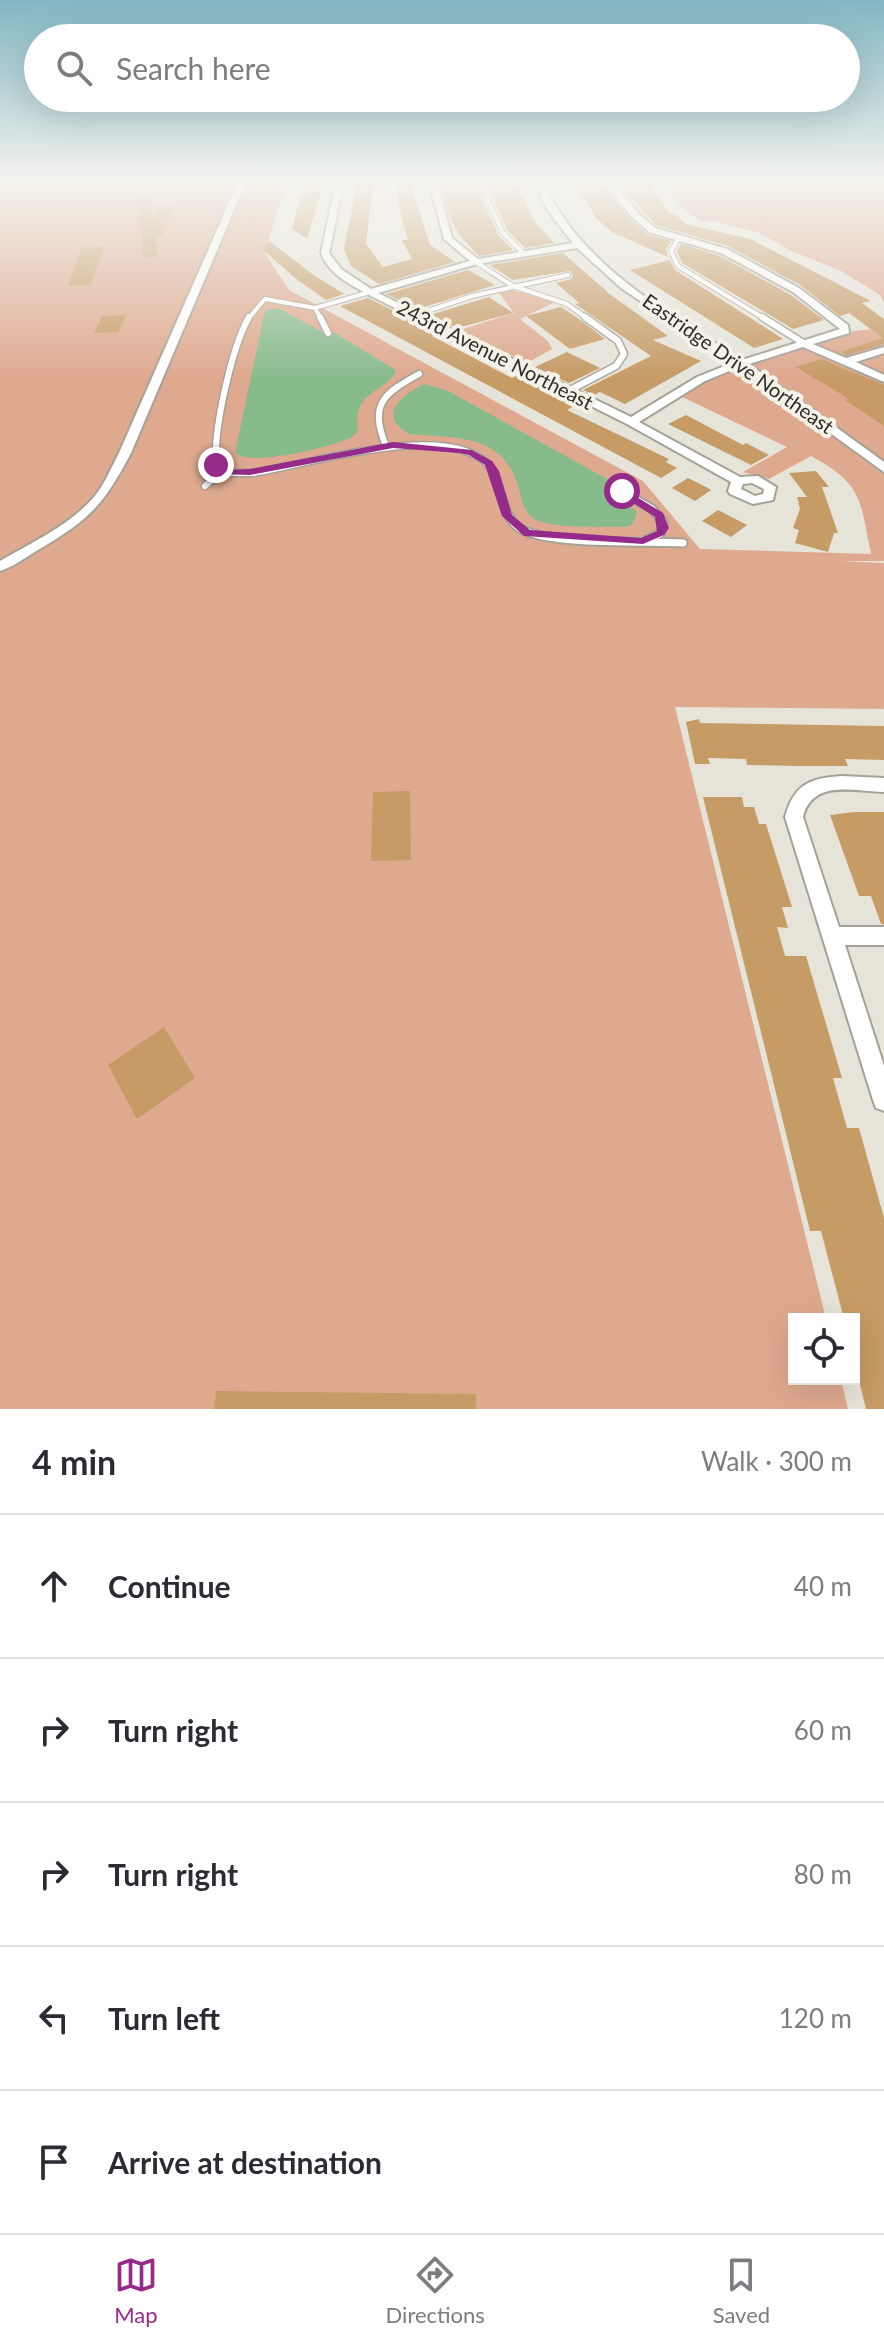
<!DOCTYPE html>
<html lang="en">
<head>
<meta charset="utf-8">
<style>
  body { margin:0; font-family:Lato,sans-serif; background:#f2f2f3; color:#2b2b33 }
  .controls { position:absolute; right:24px; bottom:24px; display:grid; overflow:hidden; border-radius:0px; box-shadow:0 8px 32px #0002 }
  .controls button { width:72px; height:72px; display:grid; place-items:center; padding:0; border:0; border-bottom:2px solid #e1e1e2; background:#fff; color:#2b2b33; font:40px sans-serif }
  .stop { position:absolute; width:24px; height:24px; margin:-18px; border:6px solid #962a8b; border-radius:50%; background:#fff }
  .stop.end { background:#962a8b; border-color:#fff; box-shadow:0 2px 8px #0008 }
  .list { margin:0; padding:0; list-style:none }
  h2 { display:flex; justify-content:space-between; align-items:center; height:104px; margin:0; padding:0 32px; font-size:34px }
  h2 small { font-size:26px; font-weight:400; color:#7c7c81 }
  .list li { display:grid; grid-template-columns:52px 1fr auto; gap:24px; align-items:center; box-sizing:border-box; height:144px; padding:0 32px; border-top:2px solid #e1e1e2 }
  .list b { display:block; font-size:30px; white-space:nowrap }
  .list em { font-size:26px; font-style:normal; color:#7c7c81 }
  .icon { flex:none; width:44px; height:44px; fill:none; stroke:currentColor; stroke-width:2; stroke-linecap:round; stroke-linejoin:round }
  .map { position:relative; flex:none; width:884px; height:1409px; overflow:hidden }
  .search { position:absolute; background:#fff; box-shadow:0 8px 32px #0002; left:24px; right:24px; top:24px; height:88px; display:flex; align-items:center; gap:20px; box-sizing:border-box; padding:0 28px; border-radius:44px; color:#7c7c81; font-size:30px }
  .sheet { height:824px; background:#fff }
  nav { display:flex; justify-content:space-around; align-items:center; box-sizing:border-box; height:112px; border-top:2px solid #e1e1e2; background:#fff; font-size:22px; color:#7c7c81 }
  nav a { display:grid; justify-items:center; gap:4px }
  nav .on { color:#962a8b }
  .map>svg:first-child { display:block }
</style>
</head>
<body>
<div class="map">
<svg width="884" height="1409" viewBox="0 0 884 1409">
  <rect width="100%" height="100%" fill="#e6e4d9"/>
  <g fill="#dfa98f">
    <path d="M0,182H286L265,253L289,290L643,481L700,549L871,554C860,500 863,484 811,456L769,479L743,472L787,447L676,394L701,379L843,332L884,328V561H840L884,563V709L675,707L826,1319H794V1379H841L848,1409H0Z"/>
    <path d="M663,182H884V303L880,295L841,271L794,252L759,233L712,221L704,223C685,214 674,199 663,182Z"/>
    <polygon points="513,290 555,302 520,319 548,341 552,349 527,363 459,330 514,313 499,293"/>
  </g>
  <g fill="#88bb8c">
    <path d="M278,308L324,333H335L396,370C388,393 351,389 358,431L352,437C332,447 252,467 235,453L264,315L266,310Z"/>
    <path d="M425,384L448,391L620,486L618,495L637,512L633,524L626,527C603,526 552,530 533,518C523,512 521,495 518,485C500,432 457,439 409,434C376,416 402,394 425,384Z"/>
  </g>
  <g fill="#c69b66">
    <polygon points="304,182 324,182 307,239 292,229"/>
    <polygon points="357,182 373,182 366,244 383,267 412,259 402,240 408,240 399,207 397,182 410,182 430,245 455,262 379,284 351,266 344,249"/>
    <polygon points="457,182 475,184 499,236 513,250 479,256 461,237 450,218 440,183"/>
    <polygon points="487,182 515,182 535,222 554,243 525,248 507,230"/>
    <polygon points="574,182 603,184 629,218 647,234 671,241 666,250 668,257 612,232 596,218"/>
    <polygon points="625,182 648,182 669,213 673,213 686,224 750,239 871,301 862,303 884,319 884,344 846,355 841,352 883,338 849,313 840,316 800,285 728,246 656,225 618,184"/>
    <polygon points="149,195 152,217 158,205 175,205 162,236 155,236 158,256 144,257 136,197"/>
    <polygon points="269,241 315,276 344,294 326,300 295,278 262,249"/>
    <polygon points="681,244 720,256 791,295 824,320 793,329 682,263 677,251"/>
    <polygon points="104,247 91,285 68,286 81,248"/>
    <polygon points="563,253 611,295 668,336 653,340 701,361 625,404 600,392 594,395 583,390 651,356 575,304 579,303 556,283 571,279 573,275 570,271 513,280 490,265"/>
    <polygon points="670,260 675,270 783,339 754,348 630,270"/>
    <polygon points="468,270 495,285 418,309 386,294"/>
    <polygon points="489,297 513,313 457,328 430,315"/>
    <polygon points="368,298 440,334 432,336 512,378 520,374 579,403 567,410 669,459 666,462 677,468 661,478 340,306"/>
    <polygon points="561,307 579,319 605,339 570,349 526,316"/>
    <polygon points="126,315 118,332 94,333 102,316"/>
    <polygon points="567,352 600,368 569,383 535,367"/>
    <polygon points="822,359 884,385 884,426 845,400 849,399 796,367"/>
    <polygon points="686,415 743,445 746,443 769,455 751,465 668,424"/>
    <polygon points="816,471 829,487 822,487 838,533 834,533 828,552 795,543 799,530 793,528 800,509 797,497 807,497 789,473"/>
    <polygon points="688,478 708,488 711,490 695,501 672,488"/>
    <polygon points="718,510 747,525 731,537 702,521"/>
    <polygon points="699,719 700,723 884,726 884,760 845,759 848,766 800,766 747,765 746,759 708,758 710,764 695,764 686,722"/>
    <polygon points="410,791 411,860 371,861 373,792"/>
    <polygon points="703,797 742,797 744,807 754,807 759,824 766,824 792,907 782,907 788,928 777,927 785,956 806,956 842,1078 833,1078 847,1128 859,1128 884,1218 884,1409 866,1409 854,1360 854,1319 844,1319 821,1231 810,1231"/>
    <polygon points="854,812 884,812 884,924 881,924 871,896 859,896 830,815"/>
    <polygon points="164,1027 195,1078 137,1119 108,1065"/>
    <polygon points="216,1391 476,1394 476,1409 214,1409"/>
  </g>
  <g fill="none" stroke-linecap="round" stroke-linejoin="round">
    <defs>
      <g id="service-far2">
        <polyline points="480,182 503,233 523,253"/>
        <polyline points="678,239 671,251 678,266 765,319"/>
        <polyline points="476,262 513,286 567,304 588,319"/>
        <polyline points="315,308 321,319"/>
        <polyline points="416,315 472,296 568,275"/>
        <polyline points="248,319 265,299 315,308 370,292"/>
      </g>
      <g id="service-far1">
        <path d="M249,317C232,347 211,436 217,469L232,473H253C306,465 453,418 491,468C497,476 499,487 502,497"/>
        <polyline points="320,317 328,333"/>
        <polyline points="762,317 805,344"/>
        <polyline points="568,391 616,366 624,354 618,341 585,317"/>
        <path d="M386,446C369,404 383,394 419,374"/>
        <polyline points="205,486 221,472"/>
        <polyline points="622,491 631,497"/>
      </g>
      <g id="service">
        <path d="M501,495C504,506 508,519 518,527C542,546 649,541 683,543"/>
        <polyline points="628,495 652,509 663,521 661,533 647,540"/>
      </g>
      <g id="minor">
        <path d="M238,182H246L131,453C103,506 90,519 38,550C26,557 13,567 0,571V561C32,542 69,526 94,497C105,484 111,468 119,453Z"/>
        <path d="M336,182H344L329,253L341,269L371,289L470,261L444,239L429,182H437L452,238L478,259L573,243L548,211L534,182H542C585,269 663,309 742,360L840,329L793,292L721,253L649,232L631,216L605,182H613L637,212L655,228L727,249L799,288L848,325L849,333L813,344L846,358L884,347V353L856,362L884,375V382L803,347L749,364L884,462V472L739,367L705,381L639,422L740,477L758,476L776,487L773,500L753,504L730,494L728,491L731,482L627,424L367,294C348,283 329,274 321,253ZM577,248L621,288L732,363L697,377L631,417L378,293L477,264ZM752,483L764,489L763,494L755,496L741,489L743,484Z"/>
        <path d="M842,776L884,778V792C854,791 812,779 803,817L839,927H884V945H845L884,1066V1111L876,1108L873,1100L785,817C794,784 810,778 842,776Z"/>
      </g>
    </defs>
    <use href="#service-far2" stroke="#a4a297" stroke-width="6"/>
    <use href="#service-far1" stroke="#a4a297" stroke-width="9"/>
    <use href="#service" stroke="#a4a297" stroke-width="11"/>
    <use href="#minor" stroke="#a4a297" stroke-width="4"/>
    <use href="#service-far2" stroke="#fff" stroke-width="4"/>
    <use href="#service-far1" stroke="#fff" stroke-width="6"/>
    <use href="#service" stroke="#fff" stroke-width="7"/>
    <use href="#minor" fill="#fff" fill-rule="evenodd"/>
  </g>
  <linearGradient id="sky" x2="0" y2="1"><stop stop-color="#81b7c3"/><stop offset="0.48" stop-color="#f4f3ee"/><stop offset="1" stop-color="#f4f3ee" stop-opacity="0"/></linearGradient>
  <rect width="884" height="379" fill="url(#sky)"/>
  <polygon fill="#962a8b" points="393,442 472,450 492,461 499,471 512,515 530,530 641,538 657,531 655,517 618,493 617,491 622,488 663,513 669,528 664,535 643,544 524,536 502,516 485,465 469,455 459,453 393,448 250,475 217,474 211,465 219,463 227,470 250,469"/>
  <g text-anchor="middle" stroke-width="8" stroke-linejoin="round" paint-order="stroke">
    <g font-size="20" fill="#2e2d28" stroke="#f4f1e6">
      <text transform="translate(495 355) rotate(27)" y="7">243rd Avenue Northeast</text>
      <text transform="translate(738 364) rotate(35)" y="7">Eastridge Drive Northeast</text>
    </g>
  </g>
</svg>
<div class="controls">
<button><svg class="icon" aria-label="locate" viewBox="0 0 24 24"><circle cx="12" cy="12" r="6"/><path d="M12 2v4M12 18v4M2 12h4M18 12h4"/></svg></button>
</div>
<div class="stop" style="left:622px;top:491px"></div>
<div class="stop end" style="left:216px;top:465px"></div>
<div class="search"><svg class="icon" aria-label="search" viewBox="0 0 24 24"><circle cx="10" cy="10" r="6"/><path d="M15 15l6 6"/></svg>Search here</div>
</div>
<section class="sheet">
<h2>4 min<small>Walk · 300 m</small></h2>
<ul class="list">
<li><svg class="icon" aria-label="ahead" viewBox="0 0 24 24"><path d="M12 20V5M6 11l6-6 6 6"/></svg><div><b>Continue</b></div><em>40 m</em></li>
<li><svg class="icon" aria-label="right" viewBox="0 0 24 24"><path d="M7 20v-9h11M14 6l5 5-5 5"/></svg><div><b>Turn right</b></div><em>60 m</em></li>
<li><svg class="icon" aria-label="right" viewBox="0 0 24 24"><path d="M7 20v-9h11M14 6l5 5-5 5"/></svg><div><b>Turn right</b></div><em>80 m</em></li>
<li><svg class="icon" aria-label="left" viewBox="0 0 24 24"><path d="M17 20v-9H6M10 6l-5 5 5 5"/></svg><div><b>Turn left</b></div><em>120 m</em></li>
<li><svg class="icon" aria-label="arrive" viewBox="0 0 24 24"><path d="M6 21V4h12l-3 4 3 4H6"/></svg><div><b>Arrive at destination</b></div></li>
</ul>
</section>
<nav>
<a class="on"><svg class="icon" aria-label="map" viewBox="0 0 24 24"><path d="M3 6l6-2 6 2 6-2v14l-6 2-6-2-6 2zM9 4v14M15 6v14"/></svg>Map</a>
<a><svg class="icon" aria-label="directions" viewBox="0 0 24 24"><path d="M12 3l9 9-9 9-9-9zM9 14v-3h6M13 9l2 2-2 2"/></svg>Directions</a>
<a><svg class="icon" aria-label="saved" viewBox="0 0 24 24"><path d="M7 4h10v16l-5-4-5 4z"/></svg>Saved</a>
</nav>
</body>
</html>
